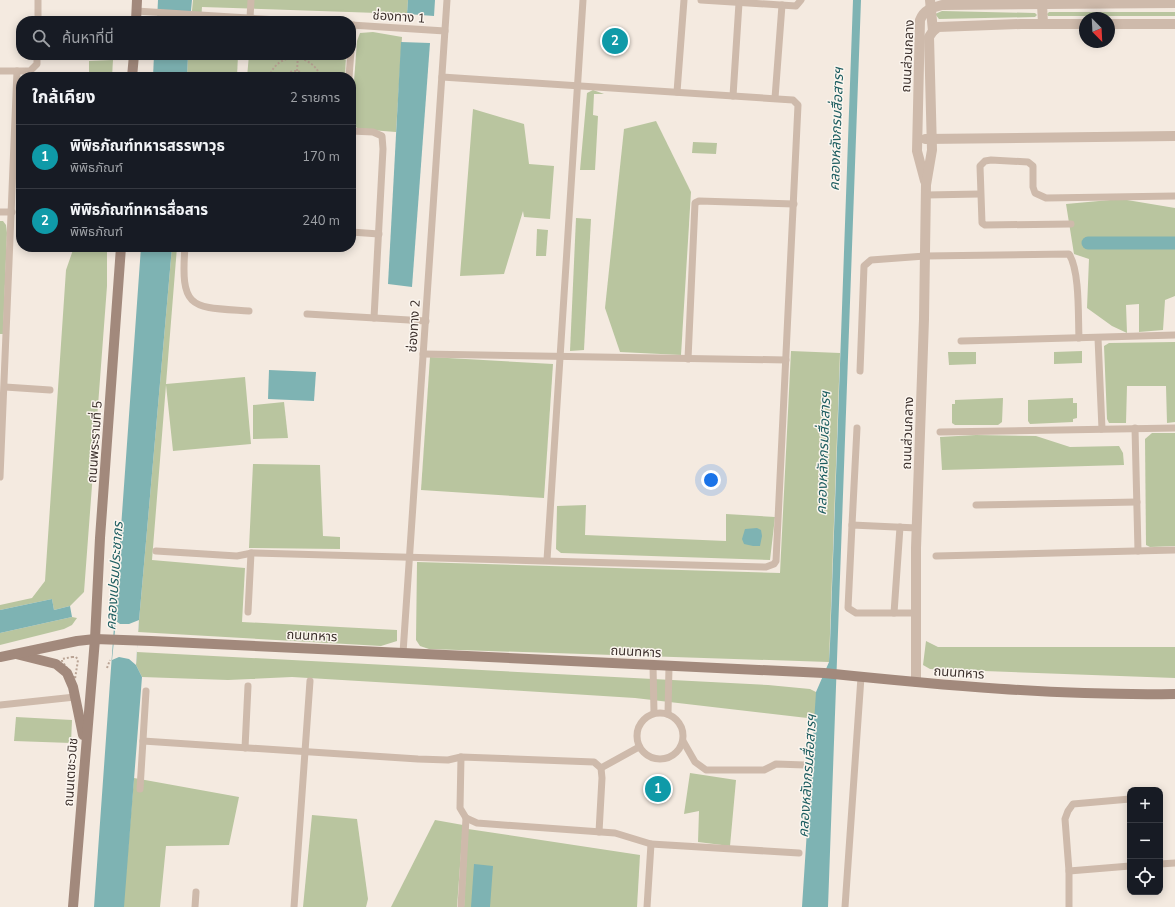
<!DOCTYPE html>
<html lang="th">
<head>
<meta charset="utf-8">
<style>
  body { margin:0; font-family:"Nunito Sans","Noto Sans Thai",sans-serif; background:#242831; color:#f1f3f6 }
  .controls { position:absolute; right:12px; bottom:12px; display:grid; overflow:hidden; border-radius:8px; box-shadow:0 2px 10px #0003 }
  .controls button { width:36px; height:36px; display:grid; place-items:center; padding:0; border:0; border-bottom:1px solid #363941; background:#171b24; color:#f1f3f6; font:20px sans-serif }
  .compass { position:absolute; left:1079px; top:12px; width:36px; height:36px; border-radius:50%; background:#171b24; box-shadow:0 2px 10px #0003; rotate:156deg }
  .you { position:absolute; left:711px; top:480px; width:14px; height:14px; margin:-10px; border:3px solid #fff; border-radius:50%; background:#1a73e8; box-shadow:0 0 0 6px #1a73e833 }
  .badge { display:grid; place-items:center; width:26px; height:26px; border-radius:50%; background:#2563eb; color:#fff; font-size:13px; font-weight:700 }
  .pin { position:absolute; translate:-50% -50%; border:2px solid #fff; box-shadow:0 1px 4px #0006 }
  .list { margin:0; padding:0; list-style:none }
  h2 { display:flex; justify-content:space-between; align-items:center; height:52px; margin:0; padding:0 16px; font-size:17px }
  h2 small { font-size:13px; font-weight:400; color:#9ea1a6 }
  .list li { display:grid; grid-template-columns:26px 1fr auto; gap:12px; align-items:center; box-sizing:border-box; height:64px; padding:0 16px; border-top:1px solid #363941 }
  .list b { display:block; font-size:15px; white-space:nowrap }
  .list p { margin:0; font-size:13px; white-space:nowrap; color:#9ea1a6 }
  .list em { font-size:13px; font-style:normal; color:#9ea1a6 }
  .icon { flex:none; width:22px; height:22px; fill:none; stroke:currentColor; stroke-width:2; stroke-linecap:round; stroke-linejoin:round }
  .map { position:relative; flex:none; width:1175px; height:907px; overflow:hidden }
  .search { position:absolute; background:#171b24; box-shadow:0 2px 10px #0003; left:16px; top:16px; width:340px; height:44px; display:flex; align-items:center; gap:10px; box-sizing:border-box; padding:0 14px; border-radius:16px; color:#9ea1a6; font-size:15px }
  .panel { position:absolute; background:#171b24; box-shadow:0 2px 10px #0003; left:16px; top:72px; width:340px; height:180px; border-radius:16px }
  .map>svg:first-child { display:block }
</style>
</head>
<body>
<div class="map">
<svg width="1175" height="907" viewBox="0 0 1175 907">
  <rect width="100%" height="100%" fill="#f4eae0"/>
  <g fill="#b9c59f">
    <polygon points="193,0 408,0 407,14 202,7 201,21 191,21"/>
    <polygon points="942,11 1035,13 1037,15 1035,17 939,19 935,14"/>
    <polygon points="1049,12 1175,12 1175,16 1048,16 1047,14"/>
    <polygon points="373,32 402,37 396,132 358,129 351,122 357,41 360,33"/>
    <polygon points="188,55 238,55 237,77 187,77"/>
    <polygon points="249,55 346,55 345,77 247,77"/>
    <polygon points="113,60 112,77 89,77 89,61"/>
    <polygon points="593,90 604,94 594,94 593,115 598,116 595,170 580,170 587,93"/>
    <polygon points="473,109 524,124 529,164 554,166 550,219 524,217 523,211 504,274 460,276"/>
    <polygon points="656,121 691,192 681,355 620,352 605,308 624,129"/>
    <polygon points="693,142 717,143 716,154 692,153"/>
    <polygon points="1121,199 1175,208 1175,296 1165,300 1163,330 1139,332 1139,304 1126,305 1127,333 1112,326 1087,308 1089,259 1074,254 1066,204"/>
    <polygon points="576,218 591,219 584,350 570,351"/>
    <polygon points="0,221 3,221 6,225 7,233 3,334 0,334"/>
    <polygon points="537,229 548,230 546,256 536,256"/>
    <polygon points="74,247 107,247 107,286 84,592 70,606 54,610 52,599 0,610 0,605 32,598 45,581 66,270"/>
    <polygon points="172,247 177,247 166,384 245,377 251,444 173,451 166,385 152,560 245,568 242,622 397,630 397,641 381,646 138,632"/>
    <polygon points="1175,342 1175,422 1167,423 1166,386 1127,386 1126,423 1109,423 1107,419 1104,346 1109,343"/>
    <polygon points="791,351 840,353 829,662 429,649 420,646 416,640 417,562 780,573"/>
    <polygon points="1082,351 1082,363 1054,364 1054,352"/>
    <polygon points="948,352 976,352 976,364 949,365"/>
    <polygon points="430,357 553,364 544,498 421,490"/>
    <polygon points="1003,398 1002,422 998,425 955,425 952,423 952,404 955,404 955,400"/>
    <polygon points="1073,398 1073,403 1077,403 1077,418 1073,419 1073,422 1030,424 1028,421 1028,400"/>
    <polygon points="284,402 288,438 253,439 253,405"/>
    <polygon points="1152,433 1175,433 1175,546 1150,547 1146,545 1145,439"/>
    <polygon points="976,435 1036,436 1070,447 1119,446 1123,453 1124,465 942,470 940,437"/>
    <polygon points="253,464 320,465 323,536 340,537 340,549 249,548"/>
    <polygon points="586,505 585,535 726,541 726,514 775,517 770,560 561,553 556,549 557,506"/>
    <polygon points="72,617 77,618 72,625 64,629 0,645 0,633"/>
    <polygon points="926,641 938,647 1175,647 1175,678 930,669 923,665"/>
    <polygon points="137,652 768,685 810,689 816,692 816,719 635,698 476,688 292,677 228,680 142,677 136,665"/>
    <polygon points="16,717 72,720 71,743 14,741"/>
    <polygon points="690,773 736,780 730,846 698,842 699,811 684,814"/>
    <polygon points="134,778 239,797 229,845 166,846 160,907 123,907"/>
    <polygon points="312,815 357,819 368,899 366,907 303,907"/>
    <polygon points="435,820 463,825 457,907 391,907"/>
    <polygon points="468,829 640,855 637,907 464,907"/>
  </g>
  <g fill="#7eb3b3">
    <polygon points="158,0 192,0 190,21 157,21"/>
    <polygon points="408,0 435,0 434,16 407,14"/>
    <polygon points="853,0 861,0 828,907 802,907 816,692 829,662 830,644"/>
    <polygon points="401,42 430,43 412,287 388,284"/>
    <polygon points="154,55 188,55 187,77 153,77"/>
    <polygon points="141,247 172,247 138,632 136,665 142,677 124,907 94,907"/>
    <polygon points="269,370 316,372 314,401 268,399"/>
    <polygon points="757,528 761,530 762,536 760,546 753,546 744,544 742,539 745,529"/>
    <polygon points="52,599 54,610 70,606 72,617 0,633 0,610"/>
    <polygon points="474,864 493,866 490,907 471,907"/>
  </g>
  <polygon fill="#f4eae0" points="139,620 136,665 129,659 119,657 112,660 116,621 120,624 129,624"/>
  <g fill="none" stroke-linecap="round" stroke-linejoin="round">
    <polyline stroke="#7eb3b3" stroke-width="13" points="1088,243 1175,243"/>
    <g stroke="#baa495" stroke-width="2" stroke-dasharray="2 2" stroke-linecap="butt">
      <polyline points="297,71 298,55"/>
      <path d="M269,77C278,51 311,52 321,77"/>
      <path d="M284,77C290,69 300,69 307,77"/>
      <polyline points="110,614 112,621"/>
      <polygon points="72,657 76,657 78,660 75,679 62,661 62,659"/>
      <polyline points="107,668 110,660"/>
    </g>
    <g stroke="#cebaab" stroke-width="7">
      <polyline points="701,0 796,6 801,0"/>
      <polyline points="136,11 294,21"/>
      <polyline points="250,18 251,0"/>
      <polyline points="38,21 38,0"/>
      <polyline points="351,25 445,31"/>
      <polyline points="0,71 30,71 37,64 37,55"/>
      <polyline points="349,77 353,25"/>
      <polyline points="677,92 684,0"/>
      <polyline points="733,96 739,3"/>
      <polyline points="775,98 782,5"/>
      <polyline points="351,131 373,132 382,136 383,149 374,318"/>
      <polyline points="926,195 980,194"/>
      <polyline points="0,212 12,212"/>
      <polyline points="1071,224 985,225 982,223 980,166 985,161 991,160 1028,162 1033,166 1033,187 1035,193 1046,198 1175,196"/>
      <polyline points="351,232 379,234"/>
      <path d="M185,247C180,311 192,307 249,311"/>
      <polyline points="307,314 426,321"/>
      <polyline points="1098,338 1102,429"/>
      <polyline points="961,341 1175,335"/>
      <polyline points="423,354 786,360"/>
      <polyline points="688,359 695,203 699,201 794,204"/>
      <path d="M860,371L864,266L871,260L925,256L1069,254C1080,271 1078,317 1079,338"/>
      <polyline points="5,387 50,390"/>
      <polyline points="1135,428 1138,551"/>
      <polyline points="940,432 1175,428"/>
      <polyline points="0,477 17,71"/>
      <polyline points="976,505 1137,502"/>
      <polyline points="852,525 857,428"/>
      <polyline points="156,551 237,556 252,553 766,567 774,564 776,561 798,105 793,100 442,77"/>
      <polyline points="936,556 1175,550"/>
      <polyline points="547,560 583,0"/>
      <polyline points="248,612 251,553"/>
      <polyline points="894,613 900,527"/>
      <polyline points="916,613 856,613 848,608 852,525 917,528"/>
      <polyline points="403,653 447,0"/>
      <polyline points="653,665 654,713"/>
      <polyline points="0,705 75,697"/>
      <circle cx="660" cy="736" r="23"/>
      <polyline points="668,714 669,666"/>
      <polyline points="143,741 418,759 448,760 461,757 594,762 601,768 602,778 599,832"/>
      <polyline points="683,741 695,762 706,770 764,770 776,764 805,765"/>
      <polyline points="245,748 248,686"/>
      <polyline points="461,757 460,808 466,818 477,823 615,833 651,844"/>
      <polyline points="601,768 639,747"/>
      <polyline points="140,789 146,691"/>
      <polyline points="1160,864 1175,863"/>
      <polyline points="1069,871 1130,866"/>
      <polyline points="195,907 196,892"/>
      <polyline points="294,907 310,681"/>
      <polyline points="461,907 466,818"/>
      <polyline points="647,907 651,844 799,853"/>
      <polyline points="845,907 861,677"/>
      <polyline points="1069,907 1069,871 1065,819 1068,811 1073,804 1130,799"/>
    </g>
    <g stroke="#cebaab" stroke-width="10">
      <polyline points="930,0 933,31"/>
      <polyline points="1042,4 1043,24"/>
      <polyline points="1109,24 1175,24"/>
      <polyline points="925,139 1175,136"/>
      <path d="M925,181L917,151L920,20C924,10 931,8 942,5L1175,3"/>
      <polyline points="916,682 916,548 924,319 926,185 932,150 929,37 933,31 938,27 1021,24 1085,24"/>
    </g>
    <g stroke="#a2897c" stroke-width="10">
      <polyline points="136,21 137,0"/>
      <polyline points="132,77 134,55"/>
      <polyline points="16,654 56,664 67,673 73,687 83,735"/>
      <path d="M0,657L77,641L95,639L151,641L824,673C940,685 1058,696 1175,694"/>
      <polyline points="73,907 95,639 100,538 121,247"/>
    </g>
  </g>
  <g text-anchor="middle" stroke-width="3" stroke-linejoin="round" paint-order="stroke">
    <g font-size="13" fill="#3b2f2b" stroke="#fbf5ee">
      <text transform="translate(399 16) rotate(4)" y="5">ช่องทาง 1</text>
      <text transform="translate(907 56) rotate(-87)" y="5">ถนนส่วนกลาง</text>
      <text transform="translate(413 326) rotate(-86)" y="5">ช่องทาง 2</text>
      <text transform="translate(907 433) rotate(-88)" y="5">ถนนส่วนกลาง</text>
      <text transform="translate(94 442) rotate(-86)" y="5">ถนนพระรามที่ 5</text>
      <text transform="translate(312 635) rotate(3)" y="5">ถนนทหาร</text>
      <text transform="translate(636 651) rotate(3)" y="5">ถนนทหาร</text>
      <text transform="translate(959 672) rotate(4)" y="5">ถนนทหาร</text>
      <text transform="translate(70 772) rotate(-86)" y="5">ถนนเตชะวนิช</text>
    </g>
    <g font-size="14" font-style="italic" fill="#1d5d60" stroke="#fbf5ee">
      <text transform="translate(836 129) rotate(-88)" y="5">คลองหลังกรมสื่อสารฯ</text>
      <text transform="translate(823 453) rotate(-88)" y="5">คลองหลังกรมสื่อสารฯ</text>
      <text transform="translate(114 576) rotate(-86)" y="5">คลองเปรมประชากร</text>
      <text transform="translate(807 776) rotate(-86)" y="5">คลองหลังกรมสื่อสารฯ</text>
    </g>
  </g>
</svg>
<div class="controls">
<button>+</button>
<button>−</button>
<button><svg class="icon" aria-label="locate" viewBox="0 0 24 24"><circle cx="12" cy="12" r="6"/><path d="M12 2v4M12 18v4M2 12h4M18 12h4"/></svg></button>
</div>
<svg class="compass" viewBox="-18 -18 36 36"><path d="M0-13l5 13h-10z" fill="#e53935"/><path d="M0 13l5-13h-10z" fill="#9ea1a6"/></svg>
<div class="you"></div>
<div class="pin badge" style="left:658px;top:789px;background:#0f9aa8">1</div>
<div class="pin badge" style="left:615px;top:41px;background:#0f9aa8">2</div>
<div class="search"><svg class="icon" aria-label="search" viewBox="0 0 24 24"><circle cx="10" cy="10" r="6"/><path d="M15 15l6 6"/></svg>ค้นหาที่นี่</div>
<section class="panel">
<h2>ใกล้เคียง<small>2 รายการ</small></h2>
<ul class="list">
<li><span class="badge" style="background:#0f9aa8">1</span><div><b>พิพิธภัณฑ์ทหารสรรพาวุธ</b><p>พิพิธภัณฑ์</p></div><em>170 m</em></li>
<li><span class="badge" style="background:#0f9aa8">2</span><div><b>พิพิธภัณฑ์ทหารสื่อสาร</b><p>พิพิธภัณฑ์</p></div><em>240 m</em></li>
</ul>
</section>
</div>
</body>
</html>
